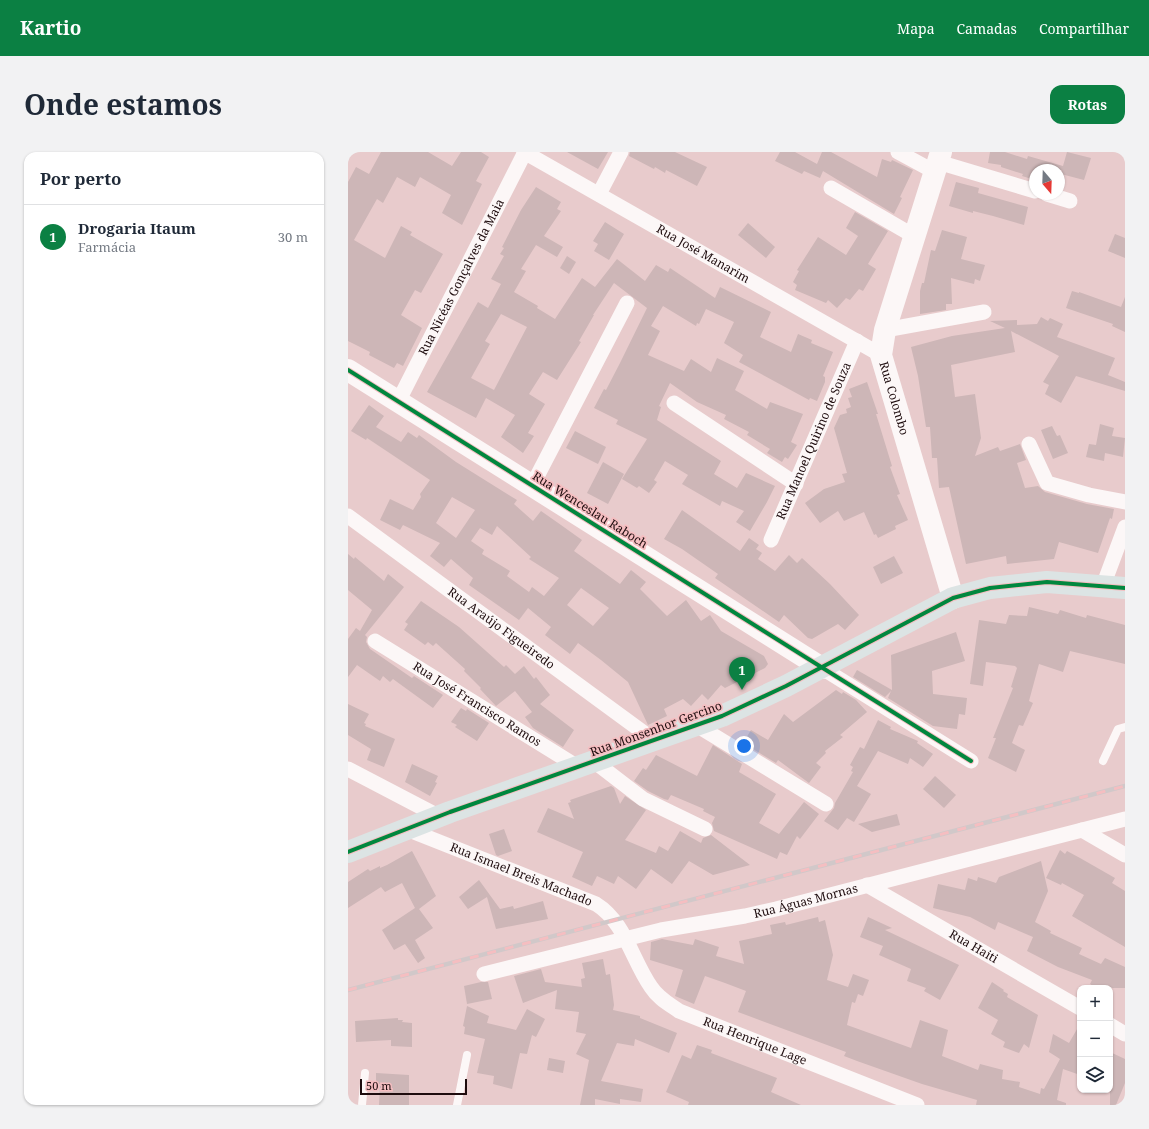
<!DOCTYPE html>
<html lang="pt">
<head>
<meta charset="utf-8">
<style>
  body { margin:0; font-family:"Noto Serif",serif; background:#f2f2f3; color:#1f2937 }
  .controls { position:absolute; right:12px; bottom:12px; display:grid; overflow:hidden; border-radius:8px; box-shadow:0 1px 3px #0004 }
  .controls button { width:36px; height:36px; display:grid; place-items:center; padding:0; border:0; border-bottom:1px solid #e0e1e3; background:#fff; color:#1f2937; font:20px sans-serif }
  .compass { position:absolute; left:681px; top:12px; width:36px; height:36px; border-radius:50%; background:#fff; box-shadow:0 1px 3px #0004; rotate:161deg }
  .scale { position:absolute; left:12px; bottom:10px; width:107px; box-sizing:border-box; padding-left:4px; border:2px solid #1e0c0e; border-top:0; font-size:11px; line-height:14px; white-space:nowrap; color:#1e0c0e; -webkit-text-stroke:3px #f5bec1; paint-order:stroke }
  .you { position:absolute; left:396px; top:594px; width:14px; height:14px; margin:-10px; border:3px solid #fff; border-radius:50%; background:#1a73e8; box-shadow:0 0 0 6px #1a73e833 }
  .badge { display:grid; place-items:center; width:26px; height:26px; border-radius:50%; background:#0b8043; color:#fff; font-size:13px; font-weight:700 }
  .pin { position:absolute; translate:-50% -33px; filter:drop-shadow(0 1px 2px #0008) }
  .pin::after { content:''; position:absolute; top:21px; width:14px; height:12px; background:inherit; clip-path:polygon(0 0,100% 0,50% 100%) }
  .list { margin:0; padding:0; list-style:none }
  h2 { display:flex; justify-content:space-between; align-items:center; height:52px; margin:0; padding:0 16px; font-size:17px }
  h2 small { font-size:13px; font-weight:400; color:#747a83 }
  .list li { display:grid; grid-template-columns:26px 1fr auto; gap:12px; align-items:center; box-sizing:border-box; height:64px; padding:0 16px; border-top:1px solid #e0e1e3 }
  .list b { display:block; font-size:15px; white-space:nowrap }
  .list p { margin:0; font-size:13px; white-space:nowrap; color:#747a83 }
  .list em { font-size:13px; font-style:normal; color:#747a83 }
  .icon { flex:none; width:22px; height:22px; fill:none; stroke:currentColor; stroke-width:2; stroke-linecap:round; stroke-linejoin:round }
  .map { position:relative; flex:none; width:777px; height:953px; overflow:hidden; border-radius:12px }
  header { display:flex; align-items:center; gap:24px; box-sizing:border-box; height:56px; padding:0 20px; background:#0b8043; color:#fff }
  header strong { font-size:19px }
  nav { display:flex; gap:22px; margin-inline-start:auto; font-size:14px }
  .intro { display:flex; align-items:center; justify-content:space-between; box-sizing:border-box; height:96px; padding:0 24px }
  h1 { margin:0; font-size:28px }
  .button { padding:10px 18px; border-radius:12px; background:#0b8043; color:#fff; font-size:14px; font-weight:700 }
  main { display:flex; gap:24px; padding:0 24px }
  aside { flex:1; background:#fff; border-radius:12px; box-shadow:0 1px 3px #0004 }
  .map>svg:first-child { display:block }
</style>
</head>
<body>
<header>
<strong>Kartio</strong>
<nav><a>Mapa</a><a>Camadas</a><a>Compartilhar</a></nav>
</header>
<div class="intro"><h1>Onde estamos</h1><a class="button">Rotas</a></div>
<main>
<aside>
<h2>Por perto<small></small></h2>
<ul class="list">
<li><span class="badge">1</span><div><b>Drogaria Itaum</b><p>Farmácia</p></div><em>30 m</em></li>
</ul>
</aside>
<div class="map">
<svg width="777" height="953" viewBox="0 0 777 953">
  <rect width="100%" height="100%" fill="#e8cbcc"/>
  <g fill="#cdb6b7" fill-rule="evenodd">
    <polygon points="33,0 80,0 104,14 113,0 133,0 141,5 128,29 134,32 114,73 94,61 103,43 72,25 67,35 49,25 35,51 29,47 6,88 37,106 53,74 64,80 62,83 95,102 73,141 67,138 53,163 74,176 55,214 49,211 46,216 21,203 22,200 0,189 0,30 8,15 21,22"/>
    <polygon points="219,0 260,0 250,17"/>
    <polygon points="282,0 327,0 359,15 349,34 318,18 317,21 307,15 306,17 281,4"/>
    <polygon points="432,0 447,0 469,12 474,0 483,0 529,25 534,7 543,10 544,8 565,18 552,45 554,46 546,62 475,19 472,26 456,19 454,22 427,9"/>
    <polygon points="642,0 657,0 679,7 680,4 715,14 719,0 743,6 736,28 713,22 714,18 687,18 687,28 674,24 675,22 653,15 653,13 640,11"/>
    <polygon points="608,30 631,36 630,41 680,55 676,73 645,64 625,59 625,61 601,54"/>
    <path d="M188,35L213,50L209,57L213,59L196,84L215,95L209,105L188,93L173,117L178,119L166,140L190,154L189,156L207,167L234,126L247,135L269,107L297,129L308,113L320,120L322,116L367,146L372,135L423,160L412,185L443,200L450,182L464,188L463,191L485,200L475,224L477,225V230L469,249L462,246L461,248L391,210L395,203L376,191L386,170L358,157L351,172L349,171L348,174L315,154L303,174L312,179L300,203L336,219L343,207L363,220L369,206L396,219L387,238L419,257L422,250L455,262L443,290L449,293L440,307L437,305L434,310L419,301L422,297L399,283L401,280L376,267L378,263L349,250L322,231L311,254L313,255L309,268L373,309L366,322L389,336L398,321L427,334L419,350L402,379L388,370L396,359L374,349L372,354L334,332L340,323L317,309L306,328L309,330L301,341L291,334L289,336L274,327L299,287L268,272L270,268L246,256L256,237L258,238L272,211L299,156L266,131L245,163H246L231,189L233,190L209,228L195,220L181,242L197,252L180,281L186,284L175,301L153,285L167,263L138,246L128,266L79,240L130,150L140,156L153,132L143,127L156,104L152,102L156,96L154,95L173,58ZM153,162L179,175L146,238L123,226L142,192L137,189Z"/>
    <polygon points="507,60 540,79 520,112 528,117 515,139 511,137 502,148 498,146 489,156 480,148 478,151 447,138 449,133 445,130 451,119 449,118 470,85 498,103 510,84 498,76"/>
    <polygon points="257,70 276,82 261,108 246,99 250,92 245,89"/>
    <polygon points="400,71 427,95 418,106 390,83"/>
    <polygon points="594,78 619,85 613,107 637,113 632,129 627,127 626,132 603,126 604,152 598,152 598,158 572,162 572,139 574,131 576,131 583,98 587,99"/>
    <polygon points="767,82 777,86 777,106 760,99"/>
    <polygon points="219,104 228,110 221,122 212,116"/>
    <polygon points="724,139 731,141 731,140 773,155 777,145 777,180 764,174 765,172 718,156"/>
    <polygon points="693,165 700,169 702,166 715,172 709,185 767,206 760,223 777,230 777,239 728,224 713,251 697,242 701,233 695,230 711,204 663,179 667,200 603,213 607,245 627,242 633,286 627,304 650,295 652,299 672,292 678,308 669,311 677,336 690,334 697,340 739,352 766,357 764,367 762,366 750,401 711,390 706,407 659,412 658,404 618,412 601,335 591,336 589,306 584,306 582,275 578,275 570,224 563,195 604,184 657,176 642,169 669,168 669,173 689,172"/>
    <polygon points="519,230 530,262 528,262 544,314 542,315 552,342 549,343 560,368 547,374 548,377 530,386 528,382 526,383 516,360 496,369 490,359 472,371 457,351 476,337 497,330 494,322 499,321 486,276 492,263 499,261 498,257 503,255 500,246 504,245 501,237"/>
    <path d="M21,253L36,264L28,275L53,290L60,280L69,286L71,283L108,310L169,348L166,352L185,369L193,359L213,373L234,388L226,399L272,432L283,418L298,430L292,437L319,464L338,448L353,469L362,463L373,479L416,504L420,512L417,516L377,536L373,533L360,548L354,542L343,554L335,547L316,557L319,564L300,573L280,530L253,508L230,491L222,502L197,483L203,475L180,456L171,468L121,433L125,426L103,407L96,415L82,404L92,391L55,373L52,378L32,368L42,347L65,358L73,345L72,342L82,328L19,286L18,288L3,279ZM104,345L127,358L108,386L88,371ZM149,374L183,405L181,407L211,426L196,444L184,435L181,440L159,424L162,419L134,402L136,398L123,389L132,376L144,383ZM233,436L261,456L245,474L219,453Z"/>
    <polygon points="752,272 766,276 764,284 777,286 775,305 757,301 756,309 738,305 741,292 748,293"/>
    <polygon points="704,274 709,284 712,283 720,301 705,307 693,278"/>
    <polygon points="227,279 258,295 250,312 218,296"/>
    <polygon points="255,310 276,322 260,352 239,341"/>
    <polygon points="334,358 392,399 401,386 411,393 408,397 414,401 410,407 427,419 441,403 449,411 454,406 482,432 511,463 497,478 490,472 464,487 460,486 436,463 431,470 367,426 370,422 334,397 316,387"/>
    <polygon points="0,402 6,407 7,405 36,429 40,422 56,435 17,483 19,485 18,490 22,497 64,526 66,524 95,543 85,556 45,527 42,530 35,524 32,529 9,513 0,525 0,487 8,476 12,479 24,458 0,438"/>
    <polygon points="546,404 555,421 533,432 525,415"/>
    <polygon points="73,449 111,475 156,515 158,513 167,522 176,514 186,527 188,525 202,543 192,552 226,578 215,595 185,576 177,565 184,560 167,539 148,554 132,537 133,536 116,519 117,517 88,491 85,494 80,490 77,493 56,478 60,472 57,470"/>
    <polygon points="681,455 710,462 712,458 738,466 739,463 777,473 777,512 722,499 715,520 691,512 681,549 685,551 675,574 671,573 664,591 677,598 668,620 640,606 648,586 645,586 665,536 663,535 669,516 667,514 638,510 635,534 622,532 631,468 658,472 661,463 679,464"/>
    <polygon points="608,480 617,509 584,519 585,542 619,546 617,563 611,562 609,577 585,574 540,546 543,539 537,545 505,525 509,518 544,538 543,503"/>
    <polygon points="488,538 494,542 495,540 508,548 519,560 492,583 495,585 477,599 478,601 468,611 473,615 461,631 430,608 428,611 395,591 403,578 420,588 436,562 445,570"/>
    <polygon points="0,552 21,562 16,571 18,572 17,574 47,587 36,615 19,608 23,597 0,583"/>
    <polygon points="113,556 118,559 119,557 141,571 129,589 107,575 109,573 103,570"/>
    <polygon points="530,568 543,575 542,577 570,589 569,591 585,602 575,615 562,606 560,612 530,599 509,634 523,642 506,670 499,666 490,678 476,669 486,656 487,651 505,620 503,619 505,615 502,613 512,595 516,597"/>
    <polygon points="365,593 394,612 391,620 428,642 411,671 431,682 456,650 471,662 452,687 449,684 439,703 432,700 429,707 366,679 364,671 367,665 355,659 356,657 323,643 320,648 316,647 300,639 286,629 295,616 298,618 308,603 349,624"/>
    <polygon points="64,612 90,624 87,630 89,631 82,644 57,630"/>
    <polygon points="587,624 608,643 596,656 575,637"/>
    <polygon points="263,634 266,636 272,652 277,644 298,658 277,688 308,701 311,694 320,699 332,679 353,691 355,686 363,683 402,713 365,723 341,709 324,732 303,717 288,737 270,724 266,732 249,724 244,734 224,725 235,700 189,680 200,656 226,667 220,651 223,650 222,648"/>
    <polygon points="549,662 552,673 524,680 510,672"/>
    <polygon points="156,677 164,699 150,704 148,703 141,682"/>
    <polygon points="712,698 717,702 719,699 732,706 767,726 764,731 777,739 777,795 724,764 736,743 714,731 713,733 698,726"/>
    <polygon points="64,699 88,744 71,757 85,776 67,788 77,806 70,811 57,792 46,798 34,778 67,756 54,731 37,740 33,735 0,756 0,730 20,717 22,719 32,714 32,716 39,713"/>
    <polygon points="693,709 700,739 687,770 703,779 702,781 734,796 731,802 753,812 757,806 777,815 777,836 748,836 742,832 744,828 710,815 679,799 685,785 650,770 647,778 622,765 585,756 590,732 617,738 620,726 629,729 630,725 648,731 651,725"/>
    <polygon points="131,728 152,757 165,754 166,757 195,749 200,767 148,777 139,745 120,757 111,745"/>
    <polygon points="470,765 471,770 477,768 485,803 479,828 500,835 505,822 521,828 515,844 510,842 507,851 504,850 499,873 563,896 572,868 600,878 594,904 630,918 632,912 655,918 654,927 672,930 671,935 692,942 693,936 696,937 712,907 701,900 705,882 721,891 732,872 732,923 715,917 709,948 718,951 718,953 628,953 629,948 574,932 509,909 496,904 498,900 390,860 398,839 377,831 357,824 346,852 327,844 335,818 302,808 303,790 314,787 345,793 347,787 371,795 368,804 396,812 391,789 424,782 422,773 437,770 438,773"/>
    <polygon points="520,765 544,776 537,778 611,813 592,848 576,839 578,836 559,829 563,817 531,803 535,794 512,785"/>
    <polygon points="255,807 258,823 262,822 266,853 265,858 292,864 292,866 329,881 321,901 287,887 286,894 269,891 253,929 295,937 293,950 272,947 272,952 247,947 247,953 232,953 241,908 228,902 238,882 228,880 231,860 207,857 209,838 175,851 166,824 193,817 197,830 234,835 233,827 237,826 234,811"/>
    <polygon points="133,830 140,830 144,847 119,852 116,834"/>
    <polygon points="644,830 656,838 655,839 660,842 659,845 690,863 681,896 676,892 671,901 655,895 657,890 643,882 650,868 630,856"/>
    <polygon points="119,854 141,864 139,871 168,878 179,857 197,867 188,885 184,883 179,902 172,901 164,937 145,932 146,924 129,921 137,887 116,882 117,875 115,874"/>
    <polygon points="50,866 50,868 55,868 54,870 64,871 64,895 43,894 43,888 8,890 7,869"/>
    <polygon points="349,893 364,898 363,901 429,926 423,940 453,953 340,953 341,950 318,940 334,903 343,907"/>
    <polygon points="762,900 777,907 777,931 768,953 762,953"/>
    <polygon points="201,906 217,909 215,921 199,918"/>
    <polygon points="28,921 61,923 61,953 31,953 32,932 28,932"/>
  </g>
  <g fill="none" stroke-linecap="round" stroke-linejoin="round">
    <g stroke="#fcf7f7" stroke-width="8">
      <polyline points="755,609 770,577 777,575"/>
      <polyline points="14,953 17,921"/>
      <polyline points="109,953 119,903"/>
    </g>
    <g stroke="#fcf7f7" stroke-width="15">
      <path id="s1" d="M176,0L533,203"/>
      <polyline points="550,0 587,20"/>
      <polyline points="590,10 687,39"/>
      <polyline points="483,36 566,84"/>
      <polyline points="251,42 273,0"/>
      <polyline points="699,42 722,49"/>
      <polyline points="537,178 636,160"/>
      <path id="s2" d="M50,250L177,0"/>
      <polyline points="326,251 448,332"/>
      <polyline points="681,292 699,331 741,343 777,350"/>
      <polyline points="184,334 279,151"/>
      <path id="s3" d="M0,364L307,589"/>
      <path id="s4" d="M423,388L509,189"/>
      <polyline points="755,434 777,375"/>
      <path id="s5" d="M27,489L230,615"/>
      <polyline points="474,516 623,609"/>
      <polyline points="350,574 478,652"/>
      <polyline points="247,610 295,647 357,677"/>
      <polyline points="0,617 90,664"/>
      <path id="s6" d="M56,676L248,752C277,770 284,808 303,835C310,846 321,852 331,859L569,953"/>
      <polyline points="734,678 777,703"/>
      <path id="s7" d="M519,733L732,856"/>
      <path id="s8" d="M136,822L313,778L397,764L428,757L777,667"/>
      <polyline points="762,873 777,882"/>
    </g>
    <g stroke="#fcf7f7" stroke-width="22">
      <path id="s9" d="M593,0L537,178L533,203L605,446"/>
      <polyline points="0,218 474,516"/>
    </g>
    <polyline stroke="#dce4e4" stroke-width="22" points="0,700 102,660 374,564 438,534 605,446 642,436 699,430 777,436"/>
    <defs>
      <polyline id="rail" points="0,838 777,634"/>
    </defs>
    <use href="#rail" stroke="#d1c8c9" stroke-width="4.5"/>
    <use href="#rail" stroke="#f5bec1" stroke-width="3" stroke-dasharray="9" stroke-linecap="butt"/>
    <defs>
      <g id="cycleway">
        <polyline points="0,218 623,609"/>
        <polyline points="0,700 102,660 374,564 438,534 605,446 642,436 699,430 777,436"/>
      </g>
    </defs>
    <use href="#cycleway" stroke="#f5bec1" stroke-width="6"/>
    <use href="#cycleway" stroke="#00873e" stroke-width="4"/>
  </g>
  <g text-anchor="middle" stroke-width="3.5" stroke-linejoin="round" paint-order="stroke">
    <g font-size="12" fill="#1e0c0e" stroke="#f5bec1">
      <text dy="4" stroke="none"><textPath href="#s1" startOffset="206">Rua José Manarim</textPath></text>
      <text dy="4" stroke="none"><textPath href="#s2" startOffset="140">Rua Nicéas Gonçalves da Maia</textPath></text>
      <text dy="4" stroke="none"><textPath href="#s9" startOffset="257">Rua Colombo</textPath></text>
      <text dy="4" stroke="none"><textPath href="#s4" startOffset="108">Rua Manoel Quirino de Souza</textPath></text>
      <text transform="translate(242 358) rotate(32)" y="4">Rua Wenceslau Raboch</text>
      <text dy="4" stroke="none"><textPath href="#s3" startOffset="190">Rua Araújo Figueiredo</textPath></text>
      <text dy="4" stroke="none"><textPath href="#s5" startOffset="120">Rua José Francisco Ramos</textPath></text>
      <text transform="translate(308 577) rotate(-20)" y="4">Rua Monsenhor Gercino</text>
      <text dy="4" stroke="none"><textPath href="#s6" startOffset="126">Rua Ismael Breis Machado</textPath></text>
      <text dy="4" stroke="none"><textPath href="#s8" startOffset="330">Rua Águas Mornas</textPath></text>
      <text dy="4" stroke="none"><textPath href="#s7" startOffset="123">Rua Haiti</textPath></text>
      <text dy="4" stroke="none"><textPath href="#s6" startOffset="426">Rua Henrique Lage</textPath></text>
    </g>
  </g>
</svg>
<div class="controls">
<button>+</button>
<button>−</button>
<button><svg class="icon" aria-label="layers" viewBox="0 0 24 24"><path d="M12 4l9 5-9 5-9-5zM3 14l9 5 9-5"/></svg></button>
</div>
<svg class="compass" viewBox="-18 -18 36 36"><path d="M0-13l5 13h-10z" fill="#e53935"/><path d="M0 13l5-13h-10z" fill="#747a83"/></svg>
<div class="scale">50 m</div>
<div class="you"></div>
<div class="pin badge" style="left:394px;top:538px">1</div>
</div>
</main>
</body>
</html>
